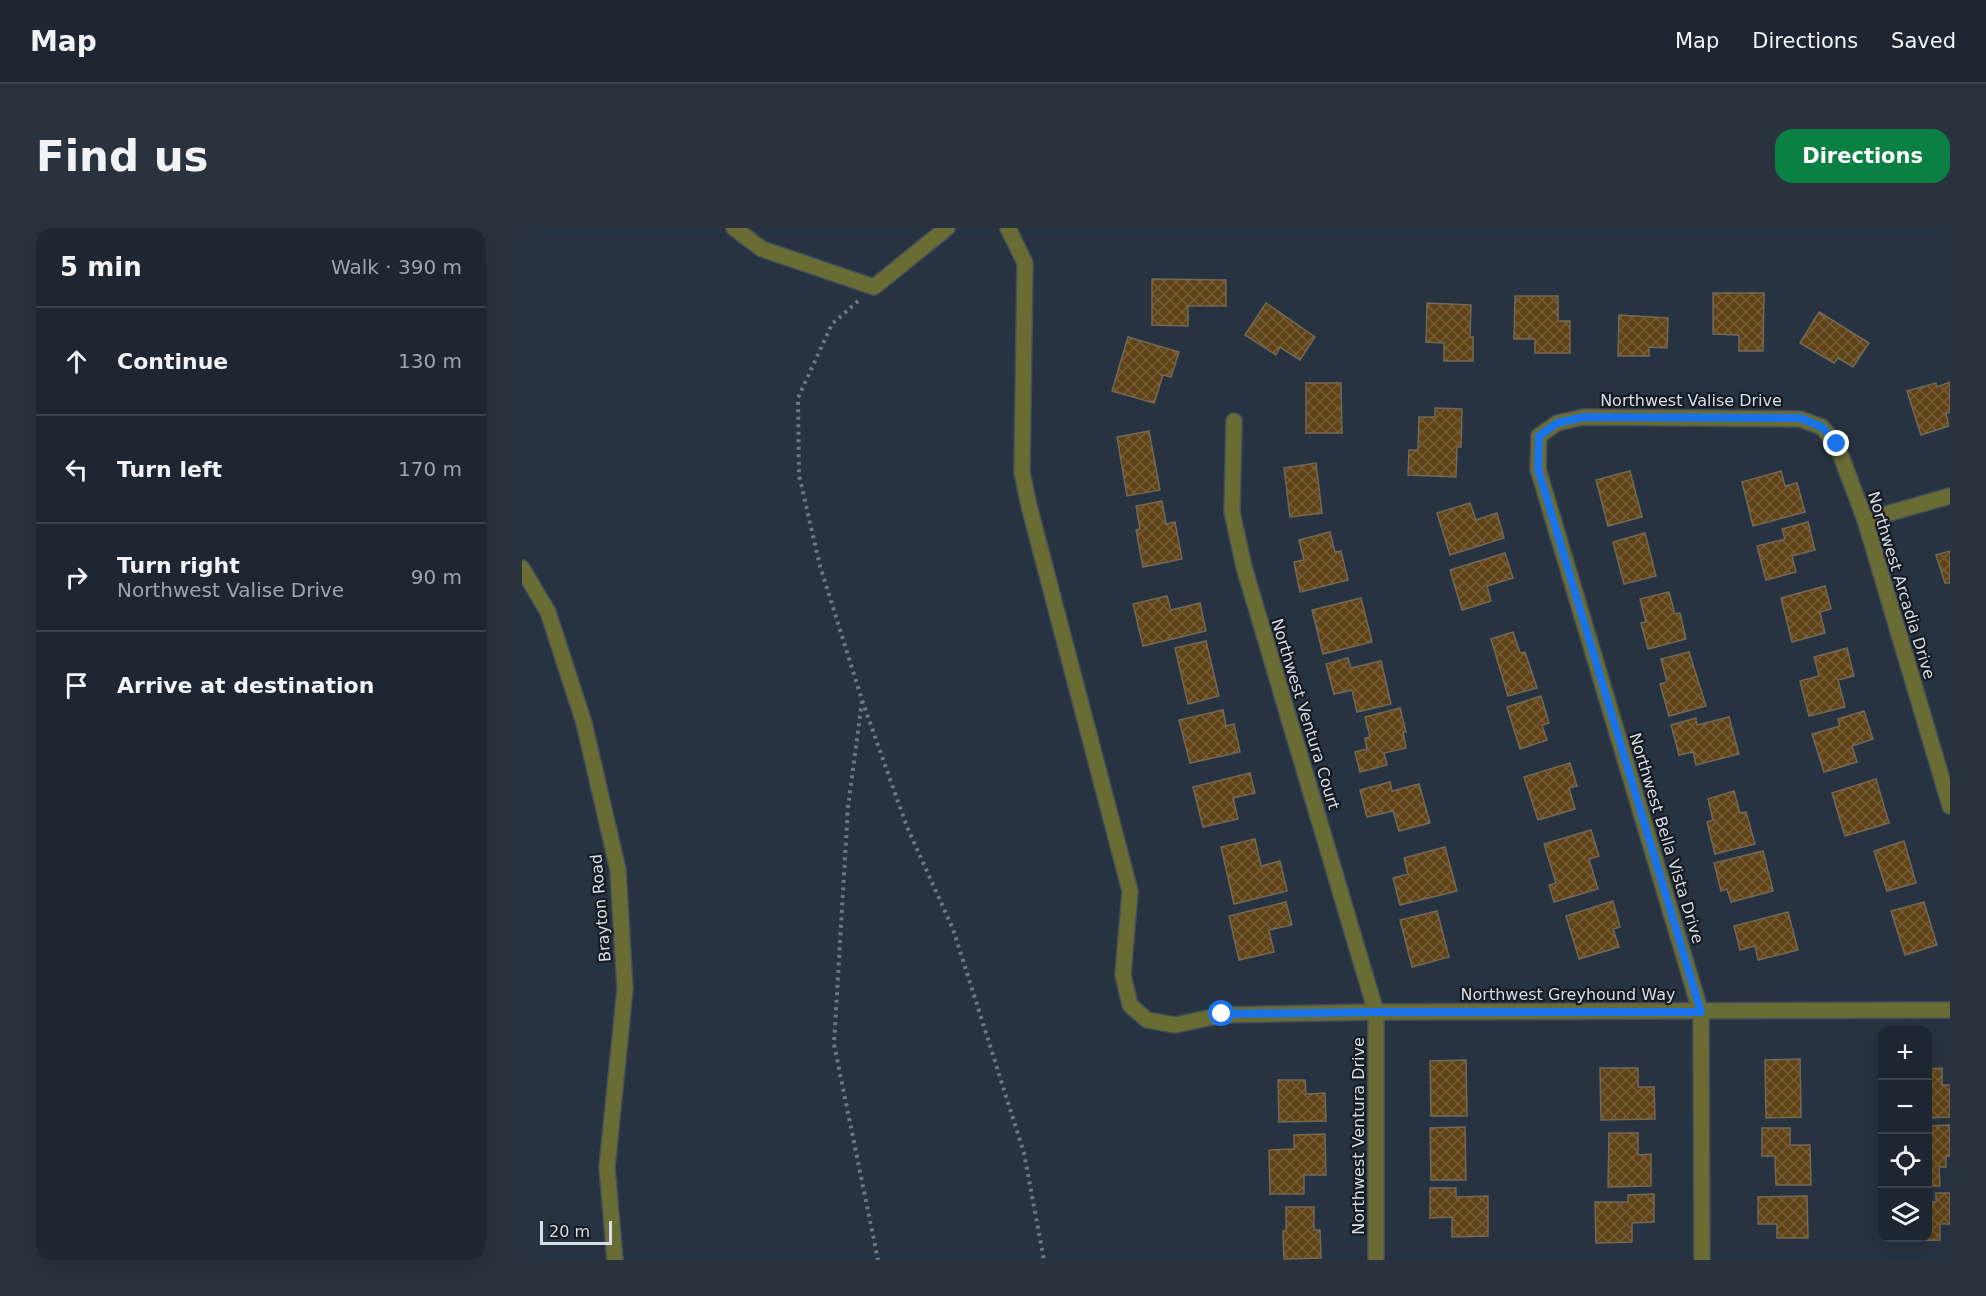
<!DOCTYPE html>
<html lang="en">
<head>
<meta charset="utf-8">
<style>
  body { margin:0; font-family:"DejaVu Sans",sans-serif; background:#2a323d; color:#f1f3f6 }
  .controls { position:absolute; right:18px; bottom:18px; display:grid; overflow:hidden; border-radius:12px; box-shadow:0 6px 24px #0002 }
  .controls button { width:54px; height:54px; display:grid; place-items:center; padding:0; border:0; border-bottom:2px solid #3b434d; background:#1d2631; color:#f1f3f6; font:30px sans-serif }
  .scale { position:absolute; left:18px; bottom:15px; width:72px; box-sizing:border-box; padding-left:6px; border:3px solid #d7dee7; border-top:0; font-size:16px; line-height:21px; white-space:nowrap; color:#d7dee7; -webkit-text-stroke:4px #151b21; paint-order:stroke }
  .stop { position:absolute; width:18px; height:18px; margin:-14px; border:4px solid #1a73e8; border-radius:50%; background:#fff }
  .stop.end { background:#1a73e8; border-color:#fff; box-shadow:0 2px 6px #0008 }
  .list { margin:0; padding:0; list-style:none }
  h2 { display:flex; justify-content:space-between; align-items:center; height:78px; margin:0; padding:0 24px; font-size:26px }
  h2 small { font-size:20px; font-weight:400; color:#a0a5ab }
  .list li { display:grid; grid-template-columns:39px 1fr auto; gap:18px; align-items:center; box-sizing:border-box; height:108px; padding:0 24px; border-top:2px solid #3b434d }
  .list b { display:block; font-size:22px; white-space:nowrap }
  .list p { margin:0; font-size:20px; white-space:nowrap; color:#a0a5ab }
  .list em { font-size:20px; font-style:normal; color:#a0a5ab }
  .icon { flex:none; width:33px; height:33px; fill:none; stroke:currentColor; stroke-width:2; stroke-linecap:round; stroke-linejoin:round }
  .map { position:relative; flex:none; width:1428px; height:1032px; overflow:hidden; border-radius:18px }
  header { display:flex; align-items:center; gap:36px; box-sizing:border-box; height:84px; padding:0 30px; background:#1d2631; border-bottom:2px solid #3b434d }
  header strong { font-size:28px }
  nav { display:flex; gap:33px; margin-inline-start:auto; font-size:21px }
  .intro { display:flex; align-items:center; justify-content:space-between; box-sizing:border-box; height:144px; padding:0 36px }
  h1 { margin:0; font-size:42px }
  .button { padding:15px 27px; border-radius:18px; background:#0b8043; color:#fff; font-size:21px; font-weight:700 }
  main { display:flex; gap:36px; padding:0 36px }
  aside { flex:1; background:#1d2631; border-radius:18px; box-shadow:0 6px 24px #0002 }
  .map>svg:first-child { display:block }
</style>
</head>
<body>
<header>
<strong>Map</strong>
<nav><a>Map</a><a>Directions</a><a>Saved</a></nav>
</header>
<div class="intro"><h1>Find us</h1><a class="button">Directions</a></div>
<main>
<aside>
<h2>5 min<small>Walk · 390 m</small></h2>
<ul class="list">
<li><svg class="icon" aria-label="ahead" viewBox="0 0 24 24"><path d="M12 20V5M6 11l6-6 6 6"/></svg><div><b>Continue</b></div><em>130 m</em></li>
<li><svg class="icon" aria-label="left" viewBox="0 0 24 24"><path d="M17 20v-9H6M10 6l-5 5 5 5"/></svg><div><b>Turn left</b></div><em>170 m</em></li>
<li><svg class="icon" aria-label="right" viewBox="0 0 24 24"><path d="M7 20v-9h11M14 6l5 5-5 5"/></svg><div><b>Turn right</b><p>Northwest Valise Drive</p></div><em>90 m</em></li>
<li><svg class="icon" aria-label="arrive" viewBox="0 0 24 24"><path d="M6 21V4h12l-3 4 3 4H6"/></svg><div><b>Arrive at destination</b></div></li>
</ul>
</aside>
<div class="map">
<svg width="1428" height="1032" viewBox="0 0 1428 1032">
  <defs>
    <pattern id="building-cross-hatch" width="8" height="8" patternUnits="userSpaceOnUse" patternTransform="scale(1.5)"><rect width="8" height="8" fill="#604317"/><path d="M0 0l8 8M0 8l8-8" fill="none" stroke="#765e39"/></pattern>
  </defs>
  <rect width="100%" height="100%" fill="#273341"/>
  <g fill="url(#building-cross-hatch)" stroke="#746857" stroke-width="1.5">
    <polygon points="630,51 704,52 704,78 666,78 666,98 630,97"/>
    <polygon points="1191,65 1242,65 1241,123 1217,123 1217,107 1191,106"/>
    <polygon points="993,68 1036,68 1036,93 1048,93 1048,125 1013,125 1013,111 992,111"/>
    <polygon points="744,75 793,109 778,132 758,119 754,127 723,107"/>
    <polygon points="905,75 949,77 948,109 951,109 951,133 922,133 922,115 904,114"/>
    <polygon points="1297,84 1347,115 1331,139 1316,130 1312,135 1278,115"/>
    <polygon points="1097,87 1146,90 1145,120 1127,119 1127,128 1096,128"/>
    <polygon points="606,109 657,124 649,149 641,147 632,175 590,163"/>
    <polygon points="1428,154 1428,184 1424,186 1427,198 1399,207 1385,163 1414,155 1415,159"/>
    <polygon points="784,155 819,155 820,205 784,205"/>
    <polygon points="913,180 940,181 939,219 935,219 934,249 886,247 887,222 896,222 897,189 913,189"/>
    <polygon points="627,203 638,262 605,268 595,209"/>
    <polygon points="794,235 800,285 768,289 762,240"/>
    <polygon points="1108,243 1120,289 1086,298 1074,252"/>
    <polygon points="1259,243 1263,258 1275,255 1283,284 1231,298 1220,254"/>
    <polygon points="640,273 644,296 653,294 660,331 621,339 614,302 618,301 614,278"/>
    <polygon points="948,275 954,292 975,285 982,310 928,327 915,285"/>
    <polygon points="1286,294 1293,322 1270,328 1274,344 1244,352 1235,318 1263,311 1260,301"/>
    <polygon points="808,304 813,324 819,323 826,352 778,364 772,334 782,332 777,312"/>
    <polygon points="1123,305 1134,348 1102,356 1091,314"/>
    <polygon points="1428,323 1428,355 1423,355 1414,327"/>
    <polygon points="983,325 991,350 965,358 969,373 940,382 928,342"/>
    <polygon points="1303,358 1309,381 1298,384 1303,405 1270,414 1259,370"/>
    <polygon points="1147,364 1153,386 1158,385 1164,411 1126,421 1119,395 1124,394 1118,371"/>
    <polygon points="645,368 649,382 678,375 684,403 621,418 611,376"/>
    <polygon points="839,370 850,414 801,426 790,382"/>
    <polygon points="991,404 998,425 1003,424 1015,460 986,468 969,411"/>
    <polygon points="684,413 697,468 666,476 653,420"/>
    <polygon points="1325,420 1332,448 1316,452 1323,479 1287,488 1278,453 1297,448 1292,429"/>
    <polygon points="1167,424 1184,478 1147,488 1138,456 1145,454 1139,431"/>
    <polygon points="826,430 829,440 859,433 869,476 835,484 830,462 812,466 804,436"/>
    <polygon points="1019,468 1027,495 1020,497 1025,512 998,521 985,479"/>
    <polygon points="878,480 884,504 881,504 884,520 862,525 865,537 838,544 833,524 845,521 843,510 848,509 843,489"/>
    <polygon points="701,482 704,498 712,496 718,524 668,535 657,492"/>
    <polygon points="1342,483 1351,511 1330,518 1335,534 1302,544 1290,506 1318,498 1316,491"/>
    <polygon points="1207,489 1217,526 1174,537 1171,524 1157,527 1149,497 1174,490 1175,497"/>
    <polygon points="1048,535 1055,558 1047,560 1053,581 1016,592 1002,549"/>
    <polygon points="728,545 733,565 711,570 716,591 681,599 671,559"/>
    <polygon points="1354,551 1367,595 1323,608 1310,565"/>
    <polygon points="868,554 870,563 897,556 908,595 877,603 871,583 845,589 838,562"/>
    <polygon points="1212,563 1218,585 1224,584 1233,616 1193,626 1185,594 1191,592 1186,571"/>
    <polygon points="1069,602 1077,628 1067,631 1076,661 1032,674 1027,657 1034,655 1022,616"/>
    <polygon points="733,611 739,638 758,633 765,663 712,676 699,619"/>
    <polygon points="1382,613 1394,655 1365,663 1352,623"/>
    <polygon points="923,619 935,663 878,677 871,650 886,646 882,630"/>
    <polygon points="1241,623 1251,663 1209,674 1205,661 1199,663 1192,635"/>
    <polygon points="1091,673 1098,699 1091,701 1097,719 1057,731 1044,688"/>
    <polygon points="764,674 770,697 747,702 752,724 717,732 707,688"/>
    <polygon points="1402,674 1415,717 1383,727 1369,683"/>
    <polygon points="915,683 927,729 890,739 878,692"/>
    <polygon points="1266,684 1276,722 1236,732 1233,718 1218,722 1212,698"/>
    <polygon points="1278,831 1279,889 1244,890 1243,832"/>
    <polygon points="944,832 945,888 909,888 908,833"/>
    <polygon points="1078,840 1116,840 1116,859 1132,859 1133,891 1079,892"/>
    <polygon points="1420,840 1420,857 1428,857 1428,889 1406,890 1406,841"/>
    <polygon points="756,852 783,852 784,866 803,865 804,893 757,894"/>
    <polygon points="1428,897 1428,928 1424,928 1424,939 1417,939 1418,958 1406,958 1406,898"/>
    <polygon points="943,899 944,952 909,952 908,900"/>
    <polygon points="1240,900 1268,900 1268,917 1288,917 1289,957 1254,957 1253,928 1240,928"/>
    <polygon points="1087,905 1116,905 1116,927 1129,926 1129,958 1086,959"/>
    <polygon points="803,906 804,947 782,947 782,966 748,966 747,922 772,921 772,907"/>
    <polygon points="908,960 934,960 934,969 966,968 966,1008 930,1009 930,989 908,990"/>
    <polygon points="1414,965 1428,965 1428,996 1418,996 1418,1012 1384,1013 1384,1010 1406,1010 1406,974 1414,974"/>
    <polygon points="1132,966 1132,994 1110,995 1110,1014 1074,1015 1073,974 1106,974 1106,967"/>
    <polygon points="1285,968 1286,1010 1255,1010 1255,996 1236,996 1236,969"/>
    <polygon points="764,979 792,979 792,1002 798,1002 799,1030 762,1031 761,1003 764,1003"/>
  </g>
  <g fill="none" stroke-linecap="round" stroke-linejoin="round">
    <defs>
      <g id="minor">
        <polyline points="212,0 240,21 352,59 425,0"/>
        <polyline points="486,0 503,35 500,244 507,278 608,663 601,747 608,777 625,792 653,797 700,787 854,784 1428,782"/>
        <polyline points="712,193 710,284 722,339 854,784 854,1032"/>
        <polyline points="1343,292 1428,268"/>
        <polyline points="0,340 26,384 62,495 96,642 103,761 85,939 93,1032"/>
        <polyline points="1180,1032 1179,785 1016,241 1017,208 1035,195 1062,189 1278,191 1300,199 1315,217 1343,292 1428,578"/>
      </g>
    </defs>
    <use href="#minor" stroke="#434e5c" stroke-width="18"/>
    <g stroke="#6e7884" stroke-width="4" stroke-dasharray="3 4.5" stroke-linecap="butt">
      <polyline points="336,73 310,96 276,170 277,247 298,338 340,472 385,599 431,701 502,925 522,1032"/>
      <polyline points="340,473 326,579 312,816 356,1032"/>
    </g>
    <use href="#minor" stroke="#6a6d33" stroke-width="15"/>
  </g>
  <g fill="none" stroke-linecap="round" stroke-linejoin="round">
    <polyline stroke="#1a73e8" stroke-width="8" points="700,786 854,784 1179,784 1016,241 1017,208 1035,195 1062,189 1278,190 1300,199 1315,216"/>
  </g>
  <g text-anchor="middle" stroke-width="4.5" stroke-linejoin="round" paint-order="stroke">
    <g font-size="16" fill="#d7dee7" stroke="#151b21">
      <text x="1169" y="178">Northwest Valise Drive</text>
      <text transform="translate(1380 357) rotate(73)" y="6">Northwest Arcadia Drive</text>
      <text transform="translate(784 486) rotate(73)" y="6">Northwest Ventura Court</text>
      <text transform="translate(1145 610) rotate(73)" y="6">Northwest Bella Vista Drive</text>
      <text transform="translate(78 680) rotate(-95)" y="6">Brayton Road</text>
      <text x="1046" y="772">Northwest Greyhound Way</text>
      <text transform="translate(836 908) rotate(-90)" y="6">Northwest Ventura Drive</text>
    </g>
  </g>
</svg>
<div class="controls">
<button>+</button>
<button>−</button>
<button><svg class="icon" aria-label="locate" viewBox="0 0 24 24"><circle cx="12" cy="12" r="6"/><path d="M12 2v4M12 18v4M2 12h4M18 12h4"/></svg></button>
<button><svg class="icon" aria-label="layers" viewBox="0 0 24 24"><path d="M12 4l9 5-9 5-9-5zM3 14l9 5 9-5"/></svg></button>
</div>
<div class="scale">20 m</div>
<div class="stop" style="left:700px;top:786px"></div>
<div class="stop end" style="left:1315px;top:216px"></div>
</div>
</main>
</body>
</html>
